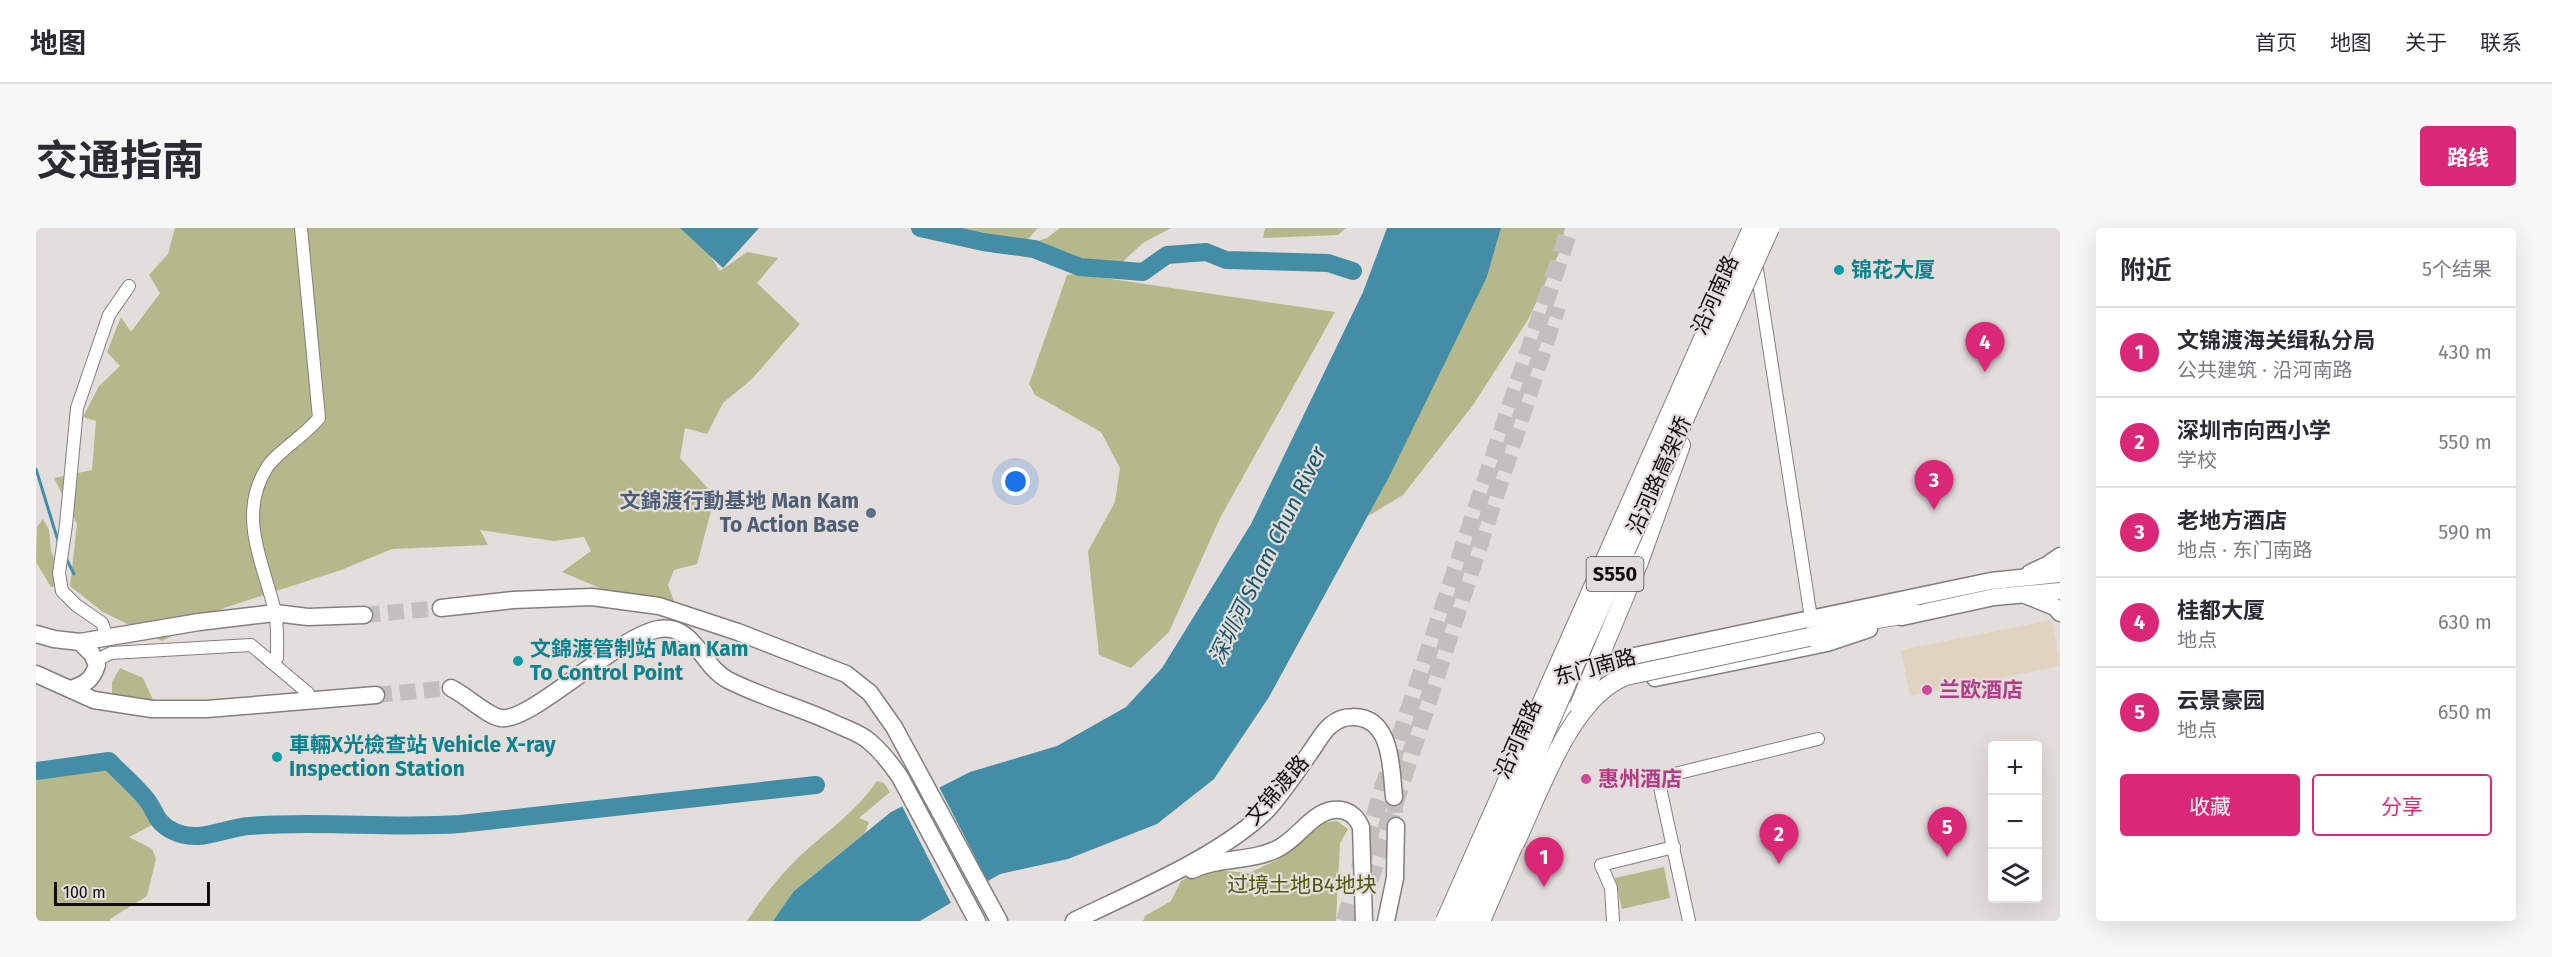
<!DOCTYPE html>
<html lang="zh">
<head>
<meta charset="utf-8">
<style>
  body { margin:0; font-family:"Fira Sans","Noto Sans SC",sans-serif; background:#f7f7f7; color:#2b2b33 }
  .controls { position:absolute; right:18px; bottom:18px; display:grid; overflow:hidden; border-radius:6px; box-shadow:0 6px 24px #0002 }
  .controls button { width:54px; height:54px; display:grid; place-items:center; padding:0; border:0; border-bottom:2px solid #e1e1e2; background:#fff; color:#2b2b33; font:30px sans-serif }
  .scale { position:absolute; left:18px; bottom:15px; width:156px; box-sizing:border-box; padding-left:6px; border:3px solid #0f0e0d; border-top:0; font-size:16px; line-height:21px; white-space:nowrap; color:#0f0e0d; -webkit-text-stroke:4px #e3dedc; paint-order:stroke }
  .you { position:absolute; left:980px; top:254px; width:21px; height:21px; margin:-15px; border:4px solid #fff; border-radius:50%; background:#1a73e8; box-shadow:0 0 0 9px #1a73e833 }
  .badge { display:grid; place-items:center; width:39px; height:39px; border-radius:50%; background:#db2777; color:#fff; font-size:20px; font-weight:700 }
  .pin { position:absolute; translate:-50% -50px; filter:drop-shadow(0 2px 3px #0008) }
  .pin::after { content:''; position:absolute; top:32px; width:21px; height:18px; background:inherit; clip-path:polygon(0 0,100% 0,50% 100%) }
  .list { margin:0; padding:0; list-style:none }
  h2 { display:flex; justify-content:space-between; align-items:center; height:78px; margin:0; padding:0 24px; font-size:26px }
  h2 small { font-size:20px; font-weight:400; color:#7c7c81 }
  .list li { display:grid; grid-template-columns:39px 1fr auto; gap:18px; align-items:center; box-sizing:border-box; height:90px; padding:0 24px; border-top:2px solid #e1e1e2 }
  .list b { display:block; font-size:22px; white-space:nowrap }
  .list p { margin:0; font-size:20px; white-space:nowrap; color:#7c7c81 }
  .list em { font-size:20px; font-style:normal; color:#7c7c81 }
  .actions { display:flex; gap:12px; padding:18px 24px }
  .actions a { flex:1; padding:14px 0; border:2px solid #db2777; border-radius:6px; text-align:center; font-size:21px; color:#db2777 }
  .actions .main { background:#db2777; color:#fff }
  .icon { flex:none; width:33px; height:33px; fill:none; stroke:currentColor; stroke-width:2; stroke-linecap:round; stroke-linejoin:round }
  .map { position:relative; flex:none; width:2024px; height:693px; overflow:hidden; border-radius:6px }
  header { display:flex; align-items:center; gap:36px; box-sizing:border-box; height:84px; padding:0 30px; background:#fff; border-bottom:2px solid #e1e1e2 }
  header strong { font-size:28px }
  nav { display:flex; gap:33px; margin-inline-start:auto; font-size:21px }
  .intro { display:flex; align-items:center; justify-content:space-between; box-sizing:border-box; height:144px; padding:0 36px }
  h1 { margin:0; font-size:42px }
  .button { padding:15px 27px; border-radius:6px; background:#db2777; color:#fff; font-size:21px; font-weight:700 }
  main { display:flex; gap:36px; padding:0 36px }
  aside { flex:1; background:#fff; border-radius:6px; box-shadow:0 6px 24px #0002 }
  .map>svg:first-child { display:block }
</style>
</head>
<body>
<header>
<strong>地图</strong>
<nav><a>首页</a><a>地图</a><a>关于</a><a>联系</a></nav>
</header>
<div class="intro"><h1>交通指南</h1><a class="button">路线</a></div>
<main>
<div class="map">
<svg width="2024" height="693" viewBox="0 0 2024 693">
  <rect width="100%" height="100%" fill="#e3dedc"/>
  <polygon fill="#e0d4c0" points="2016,392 2024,438 1874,468 1865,422"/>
  <g fill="#b4b88a">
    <polygon points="139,0 653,0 663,10 684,43 711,24 742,30 721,55 764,96 716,151 687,175 671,206 649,200 644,230 679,268 661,336 638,342 632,357 646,395 526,344 555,323 548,309 518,313 444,302 452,317 356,321 305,342 188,380 126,413 67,384 34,358 41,296 18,250 56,242 60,193 47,189 63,158 84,138 71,124 85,89 95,104 124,65 113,47 132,26"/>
    <polygon points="882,0 1002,0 984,20"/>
    <polygon points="1024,0 1135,0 1107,15 1085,35 994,27 993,16 1011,10"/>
    <polygon points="1229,0 1310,0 1302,7 1227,10"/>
    <polygon points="1465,0 1529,0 1523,25 1493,90 1437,177 1367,267 1332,288 1451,49"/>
    <polygon points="1041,46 1299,84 1184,290 1133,404 1095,440 1063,427 1052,323 1079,274 1084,240 1065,204 999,167 993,156 1031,47"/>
    <polygon points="7,291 13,302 15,323 29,357 15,359 0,334 1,299"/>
    <polygon points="84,440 107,450 118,474 83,470 76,465 76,454"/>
    <polygon points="71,527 111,568 122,594 93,609 116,621 120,631 111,668 74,691 74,693 0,693 0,537 23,531 44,535 57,528"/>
    <path d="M841,553L848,555L854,564L823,590L833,594L829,605L758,663L738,693H711C726,670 744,647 764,628C791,603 820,584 841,553Z"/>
    <polygon points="1301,593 1312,601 1304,615 1300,693 1107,693 1109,688 1135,673 1145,653 1167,641 1213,645 1241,632 1270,605 1285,595"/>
    <polygon points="1628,639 1634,670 1586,681 1579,650"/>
  </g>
  <g fill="#448da6">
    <polygon points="644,0 723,0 687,40"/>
    <polygon points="1351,0 1465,0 1451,49 1353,249 1233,469 1178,551 1121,596 1032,631 964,646 884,693 737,693 758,663 855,584 934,544 1021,518 1090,479 1126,440 1215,296 1327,64"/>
  </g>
  <polygon fill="#e3dedc" points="902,557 953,656 916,677 865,576"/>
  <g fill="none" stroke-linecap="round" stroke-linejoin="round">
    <g stroke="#448da6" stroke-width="3">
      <polyline points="0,241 23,316"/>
      <polyline points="30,330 38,346"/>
    </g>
    <g stroke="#448da6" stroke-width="18">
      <polyline points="884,0 947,14 998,21 1044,39 1107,44 1131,27 1170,24 1190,32 1292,35 1317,43"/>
      <path d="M0,543L73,533C85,546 100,558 111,572C121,585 119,594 137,603C163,616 187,600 213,598C284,592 353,601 424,596L780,557"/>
    </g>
    <g stroke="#c3bfbd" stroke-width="16" stroke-dasharray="16 8" stroke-linecap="butt">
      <polyline points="328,387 405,380"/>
      <polyline points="340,467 415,460"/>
      <polyline points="1358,569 1360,598"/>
    </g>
    <g stroke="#c3bfbd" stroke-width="18" stroke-dasharray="18 9" stroke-linecap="butt">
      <polyline points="1333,654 1521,79"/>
      <polyline points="1309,693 1346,563 1534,0"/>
    </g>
    <defs>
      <g id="minor">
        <polyline points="1721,41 1775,390"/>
        <polyline points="66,411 70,406 66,395 40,377 26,363 23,345 30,297 41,180 73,87 93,58"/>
        <polyline points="59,433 75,425 215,417 272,465"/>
        <path d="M236,435L241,430C241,415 242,398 239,384C228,336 201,289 230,241C238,226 270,207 283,190L265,0"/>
        <polyline points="1577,693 1575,660 1565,637 1638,619"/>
        <polyline points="1653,693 1622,550 1782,511"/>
      </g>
      <g id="major">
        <polyline points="1994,345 2011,337 2024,328"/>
        <polyline points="1989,367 2019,379 2024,385"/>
        <polyline points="405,380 477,372 556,369 623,378 702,404 810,446 834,465 858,499 963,693"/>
        <polyline points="1866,389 1958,369 2024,363"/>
        <polyline points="0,406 18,411 44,414 163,394 239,385 272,389 328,387"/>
        <polyline points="1551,438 1955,353 2024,346"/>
        <polyline points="0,446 58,472 116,481 171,481 340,467"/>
        <polyline points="1619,450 1791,415 1833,401"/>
        <path d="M415,460C430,467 451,488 465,490C494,495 581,408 623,401C659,396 665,438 692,452C727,470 767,480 802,497C813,502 826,506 834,514C846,524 855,536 864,549L941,693"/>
        <path d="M35,461C50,456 56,452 61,437L56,426L44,414"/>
        <polyline points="1511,528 1543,456"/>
        <path d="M1156,642C1182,629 1215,634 1241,621C1261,612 1275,585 1297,582C1310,580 1320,587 1325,599L1328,693"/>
        <path d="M1038,693C1097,664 1187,627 1232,581C1247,564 1260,545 1273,526C1280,517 1286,504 1295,497C1301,492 1309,489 1316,489C1357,488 1355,542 1358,569"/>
        <polyline points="1350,693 1359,650 1360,598"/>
      </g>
      <g id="highway">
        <polyline points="1603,334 1645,217"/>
        <polyline points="1773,409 1841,391 1877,385"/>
      </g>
    </defs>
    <use href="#minor" stroke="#837f7c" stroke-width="14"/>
    <use href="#major" stroke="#837f7c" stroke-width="19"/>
    <use href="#highway" stroke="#837f7c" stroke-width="20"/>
    <use href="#minor" stroke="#fff" stroke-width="12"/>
    <use href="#major" stroke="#fff" stroke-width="16"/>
    <use href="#highway" stroke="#fff" stroke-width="18"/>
    <defs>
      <g id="highway-bridge">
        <polyline points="1543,478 1603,334"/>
        <path d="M1479,616C1503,565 1535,468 1590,448L1773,409"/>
        <polyline points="1409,693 1716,0"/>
        <polyline points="1428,693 1544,425 1734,0"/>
        <polyline points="1445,693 1482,607"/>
      </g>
    </defs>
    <use href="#highway-bridge" stroke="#837f7c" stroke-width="20" stroke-linecap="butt"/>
    <use href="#highway-bridge" stroke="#fff" stroke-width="18"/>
  </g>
  <g fill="#0f9aa8" stroke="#e3dedc" stroke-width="2">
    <circle cx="1803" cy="42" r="6"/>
    <circle cx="482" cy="433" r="6"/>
    <circle cx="241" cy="529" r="6"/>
  </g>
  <circle fill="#5c6f8a" stroke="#e3dedc" stroke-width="2" cx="835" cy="285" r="6"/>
  <g fill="#d1479c" stroke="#e3dedc" stroke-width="2">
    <circle cx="1891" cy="462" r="6"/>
    <circle cx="1550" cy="551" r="6"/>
  </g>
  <g text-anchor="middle" stroke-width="4.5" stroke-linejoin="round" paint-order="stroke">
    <rect fill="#e3dedc" stroke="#4f4c4b" stroke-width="1.5" x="1550.5" y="329" width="57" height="34" rx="4.5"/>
    <g font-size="20" font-weight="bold" fill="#0f0e0d">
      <text x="1579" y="353">S550</text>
    </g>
    <g font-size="21" font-weight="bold" fill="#0d838f" stroke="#e3dedc" text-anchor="start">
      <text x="1815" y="49">锦花大厦</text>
      <text x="494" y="428">文錦渡管制站 Man Kam<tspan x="494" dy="24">To Control Point</tspan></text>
      <text x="253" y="524">車輛X光檢查站 Vehicle X-ray<tspan x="253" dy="24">Inspection Station</tspan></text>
    </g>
    <g font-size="21" fill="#0f0e0d" stroke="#e3dedc">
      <text transform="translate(1679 67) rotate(-66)" y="7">沿河南路</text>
      <text transform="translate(1623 247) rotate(-66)" y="7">沿河路高架桥</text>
      <text transform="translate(1559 439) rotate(-15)" y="7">东门南路</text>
      <text transform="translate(1482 511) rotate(-66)" y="7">沿河南路</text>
      <text transform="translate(1241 562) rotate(-49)" y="7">文锦渡路</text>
    </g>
    <g font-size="21" font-weight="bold" fill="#4e5e75" stroke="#e3dedc" text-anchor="end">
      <text x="823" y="280">文錦渡行動基地 Man Kam<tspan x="823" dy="24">To Action Base</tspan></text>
    </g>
    <g font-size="21" font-weight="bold" fill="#b23c85" stroke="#e3dedc" text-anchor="start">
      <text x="1903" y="469">兰欧酒店</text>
      <text x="1562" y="558">惠州酒店</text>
    </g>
    <g font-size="21" fill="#52560f" stroke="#e3dedc">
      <text x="1266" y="664">过境土地B4地块</text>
    </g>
    <g font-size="22" font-style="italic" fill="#185467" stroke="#e3dedc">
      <text transform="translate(1231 327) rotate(-64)" y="8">深圳河 Sham Chun River</text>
    </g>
  </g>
</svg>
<div class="controls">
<button>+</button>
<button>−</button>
<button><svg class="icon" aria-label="layers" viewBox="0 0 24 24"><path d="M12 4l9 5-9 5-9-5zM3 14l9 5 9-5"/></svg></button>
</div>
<div class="scale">100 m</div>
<div class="you"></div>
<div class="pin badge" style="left:1508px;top:659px">1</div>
<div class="pin badge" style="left:1743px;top:636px">2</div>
<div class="pin badge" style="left:1898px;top:282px">3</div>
<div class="pin badge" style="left:1949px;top:144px">4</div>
<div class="pin badge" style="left:1911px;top:629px">5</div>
</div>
<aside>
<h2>附近<small>5个结果</small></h2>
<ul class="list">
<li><span class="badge">1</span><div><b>文锦渡海关缉私分局</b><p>公共建筑 · 沿河南路</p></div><em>430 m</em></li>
<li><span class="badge">2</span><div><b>深圳市向西小学</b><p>学校</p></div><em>550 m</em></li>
<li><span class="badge">3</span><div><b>老地方酒店</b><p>地点 · 东门南路</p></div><em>590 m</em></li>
<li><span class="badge">4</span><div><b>桂都大厦</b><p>地点</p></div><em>630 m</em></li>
<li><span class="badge">5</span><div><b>云景豪园</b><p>地点</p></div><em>650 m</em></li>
</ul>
<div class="actions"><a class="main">收藏</a><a>分享</a></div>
</aside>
</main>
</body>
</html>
